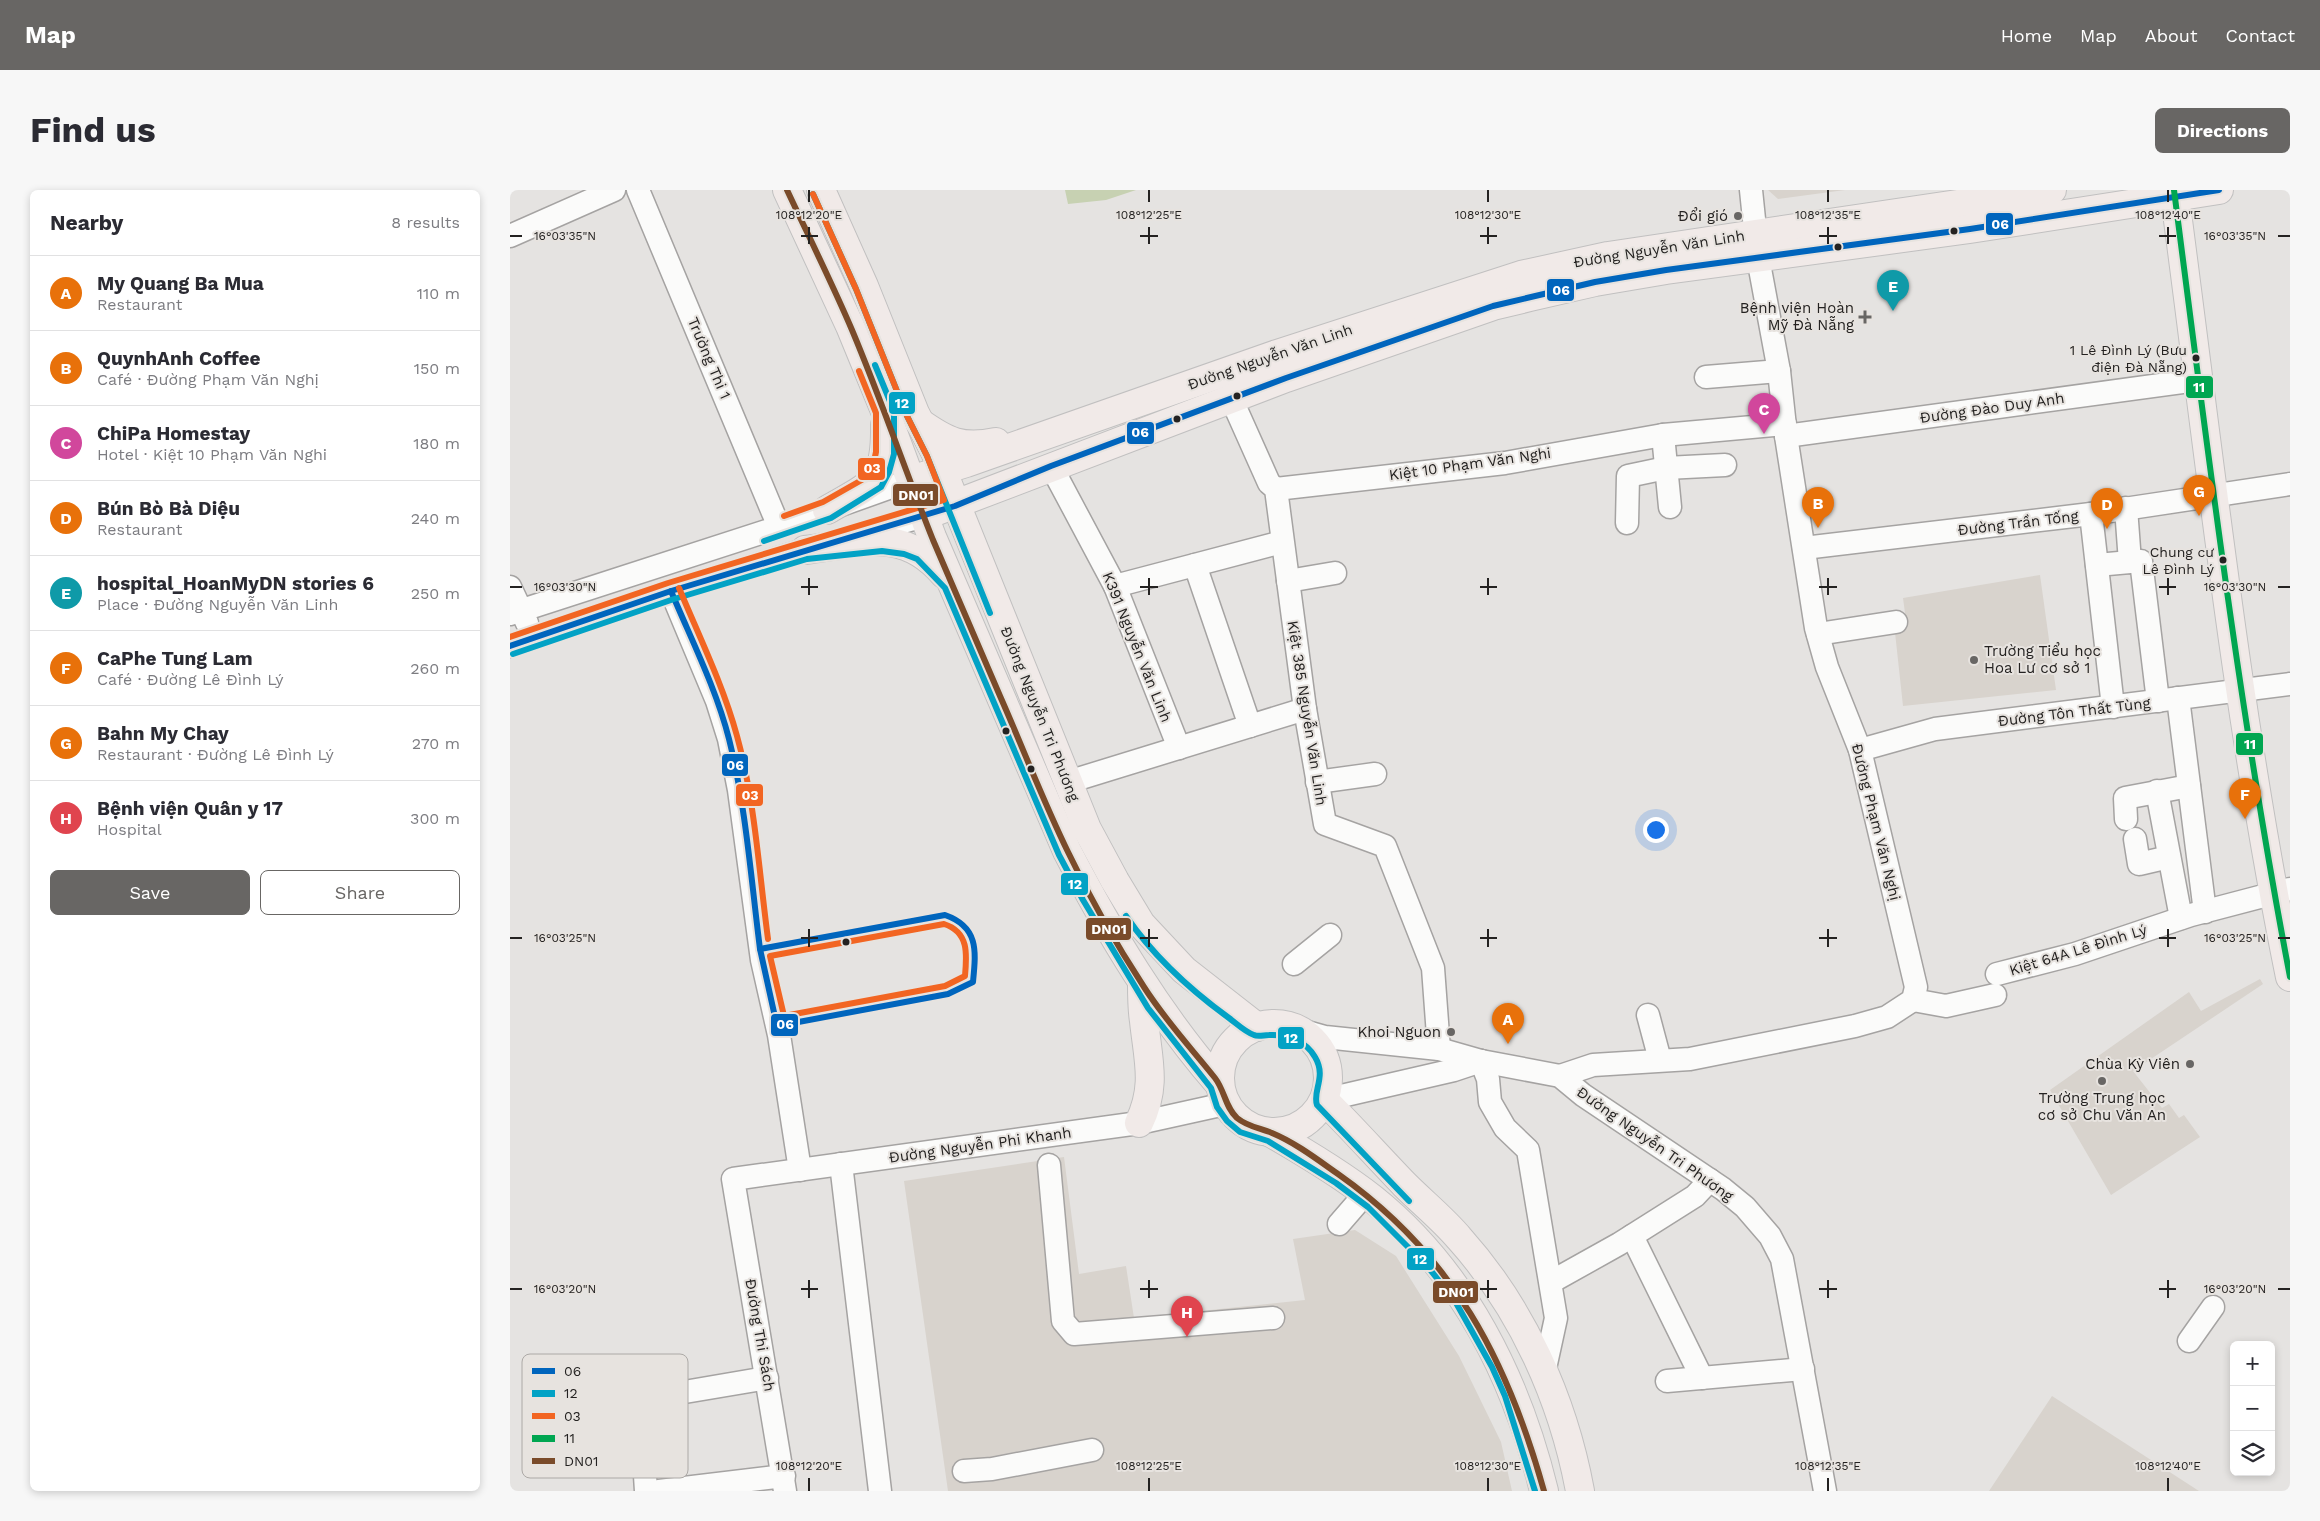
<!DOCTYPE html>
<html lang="en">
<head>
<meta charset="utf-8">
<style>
  body { margin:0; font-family:"Work Sans",sans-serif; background:#f7f7f7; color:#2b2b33 }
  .controls { position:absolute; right:15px; bottom:15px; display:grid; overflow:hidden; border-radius:8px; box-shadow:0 2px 8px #0003 }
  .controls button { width:45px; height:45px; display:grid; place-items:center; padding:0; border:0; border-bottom:1px solid #e1e1e2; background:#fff; color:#2b2b33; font:25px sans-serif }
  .you { position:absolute; left:1145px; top:639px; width:18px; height:18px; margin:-12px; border:4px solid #fff; border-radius:50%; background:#1a73e8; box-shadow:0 0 0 8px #1a73e833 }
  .badge { display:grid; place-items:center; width:32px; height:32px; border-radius:50%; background:#686664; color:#fff; font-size:16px; font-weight:700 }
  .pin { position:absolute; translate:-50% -41px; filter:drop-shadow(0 1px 2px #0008) }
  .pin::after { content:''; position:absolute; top:26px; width:18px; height:15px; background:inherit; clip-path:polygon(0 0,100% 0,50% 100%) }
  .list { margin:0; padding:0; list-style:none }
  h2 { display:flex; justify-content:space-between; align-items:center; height:65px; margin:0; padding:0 20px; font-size:21px }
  h2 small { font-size:16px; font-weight:400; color:#7c7c81 }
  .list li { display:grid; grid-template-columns:32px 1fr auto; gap:15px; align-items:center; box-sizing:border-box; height:75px; padding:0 20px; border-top:1px solid #e1e1e2 }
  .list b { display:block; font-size:19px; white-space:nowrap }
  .list p { margin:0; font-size:16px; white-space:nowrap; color:#7c7c81 }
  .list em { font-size:16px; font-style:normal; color:#7c7c81 }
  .actions { display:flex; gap:10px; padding:15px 20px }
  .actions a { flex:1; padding:11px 0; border:1px solid #686664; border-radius:8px; text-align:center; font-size:18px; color:#686664 }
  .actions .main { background:#686664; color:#fff }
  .icon { flex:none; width:28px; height:28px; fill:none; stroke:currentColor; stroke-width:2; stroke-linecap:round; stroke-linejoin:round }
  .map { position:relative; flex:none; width:1780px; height:1301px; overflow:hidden; border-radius:8px }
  header { display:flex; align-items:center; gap:30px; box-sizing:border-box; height:70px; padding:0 25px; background:#686664; color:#fff }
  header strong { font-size:24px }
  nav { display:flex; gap:28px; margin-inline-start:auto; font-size:18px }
  .intro { display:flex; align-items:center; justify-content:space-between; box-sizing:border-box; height:120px; padding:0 30px }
  h1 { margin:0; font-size:35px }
  .button { padding:12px 22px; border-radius:8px; background:#686664; color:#fff; font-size:18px; font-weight:700 }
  main { display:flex; gap:30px; padding:0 30px }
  aside { flex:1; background:#fff; border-radius:8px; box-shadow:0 2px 8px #0003 }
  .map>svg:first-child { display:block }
</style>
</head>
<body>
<header>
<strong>Map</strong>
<nav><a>Home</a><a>Map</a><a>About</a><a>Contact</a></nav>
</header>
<div class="intro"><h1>Find us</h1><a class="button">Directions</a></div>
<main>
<aside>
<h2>Nearby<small>8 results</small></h2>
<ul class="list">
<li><span class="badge" style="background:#e8710a">A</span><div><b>My Quang Ba Mua</b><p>Restaurant</p></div><em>110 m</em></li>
<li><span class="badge" style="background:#e8710a">B</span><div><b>QuynhAnh Coffee</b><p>Café · Đường Phạm Văn Nghị</p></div><em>150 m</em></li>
<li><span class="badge" style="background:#d1479c">C</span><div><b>ChiPa Homestay</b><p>Hotel · Kiệt 10 Phạm Văn Nghi</p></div><em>180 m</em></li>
<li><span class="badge" style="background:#e8710a">D</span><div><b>Bún Bò Bà Diệu</b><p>Restaurant</p></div><em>240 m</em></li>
<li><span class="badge" style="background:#0f9aa8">E</span><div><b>hospital_HoanMyDN stories 6</b><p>Place · Đường Nguyễn Văn Linh</p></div><em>250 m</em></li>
<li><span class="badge" style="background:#e8710a">F</span><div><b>CaPhe Tung Lam</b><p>Café · Đường Lê Đình Lý</p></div><em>260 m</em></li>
<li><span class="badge" style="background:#e8710a">G</span><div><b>Bahn My Chay</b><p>Restaurant · Đường Lê Đình Lý</p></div><em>270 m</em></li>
<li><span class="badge" style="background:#e0444e">H</span><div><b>Bệnh viện Quân y 17</b><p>Hospital</p></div><em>300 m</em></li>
</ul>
<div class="actions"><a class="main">Save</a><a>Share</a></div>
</aside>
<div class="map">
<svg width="1780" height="1301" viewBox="0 0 1780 1301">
  <rect width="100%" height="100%" fill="#e5e3e1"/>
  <g fill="#d8d3cd">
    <polygon points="1258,0 1335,0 1268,9"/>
    <polygon points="1530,385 1546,500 1393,516 1383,424 1395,423 1393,408"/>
    <polygon points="1750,789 1753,794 1623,881 1652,918 1659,914 1669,928 1674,925 1690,947 1601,1005 1540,900 1679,802 1691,821"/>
    <polygon points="554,967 569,1084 616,1076 624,1128 795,1110 783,1049 845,1040 886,1066 949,1166 991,1252 1002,1301 438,1301 394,991"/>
    <polygon points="1542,1206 1689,1301 1479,1301"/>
  </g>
  <polygon fill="#c7d1b2" points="555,0 626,0 596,10 558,14"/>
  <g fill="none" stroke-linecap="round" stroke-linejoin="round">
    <defs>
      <g id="minor">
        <polyline points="128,0 269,337"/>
        <polyline points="0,46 104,0"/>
        <polyline points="1196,187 1269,181"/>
        <polyline points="721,208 759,293 766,299 795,519 815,634 875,656 923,778 929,859"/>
        <polyline points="1153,245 1160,317"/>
        <polyline points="1276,246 1687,190"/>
        <polyline points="541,276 605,396 669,558"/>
        <polyline points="766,299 995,273 1153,245 1275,234"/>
        <polyline points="1616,318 1620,372"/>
        <polyline points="1581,324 1603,517"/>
        <polyline points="1117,333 1118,286 1156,278 1215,275"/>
        <polyline points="344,346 414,326"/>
        <polyline points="1294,358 1581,324 1780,294"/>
        <polyline points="685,375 740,536"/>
        <polyline points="1587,375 1631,371 1648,511"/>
        <polyline points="778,391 825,383"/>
        <polyline points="605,396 772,352"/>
        <polyline points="0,397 17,433"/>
        <polyline points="161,401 207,511 219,549 229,600 252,770 269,845 290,980"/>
        <polyline points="0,424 269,337 401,290"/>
        <polyline points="1308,444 1386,432"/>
        <polyline points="0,456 161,401 311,355"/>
        <polyline points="1668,508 1695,722"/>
        <polyline points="1350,560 1425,539 1780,494"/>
        <polyline points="558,592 795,519"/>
        <polyline points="807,592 865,584"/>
        <polyline points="1647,601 1671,728"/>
        <polyline points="1616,629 1615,608 1679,596"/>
        <polyline points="1625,649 1629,674 1659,667"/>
        <polyline points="784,774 820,745"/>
        <polyline points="1487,784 1565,764 1681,725 1780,699"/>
        <polyline points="1403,810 1436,816 1485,805"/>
        <polyline points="1138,825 1150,870"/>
        <polyline points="790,840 815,847 929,859 971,871 1050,886 1073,905 1213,999 1235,1017 1260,1046 1272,1069 1315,1301"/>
        <polyline points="971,871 978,889 980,912 995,938 1018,960 1046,1128 1034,1183"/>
        <polyline points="1050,886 1083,875 1180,869 1345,836 1377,827 1403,810 1406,797 1350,560 1317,477 1306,438 1276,246 1269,181 1248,68 1241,0"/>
        <polyline points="814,910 944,880 971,871"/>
        <polyline points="331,974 370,1301"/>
        <polyline points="539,975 553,1131 564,1144 763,1128"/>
        <polyline points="829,1034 855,1004"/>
        <polyline points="1122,1046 1192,1188"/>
        <polyline points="1041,1092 1109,1054 1185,1006 1200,990"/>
        <polyline points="1679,1151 1703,1117"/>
        <polyline points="1157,1191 1293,1179"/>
        <polyline points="454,1281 482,1279 582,1260"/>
        <polyline points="136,1301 131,1224 135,1213 145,1207 257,1188"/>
        <polyline points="149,1301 274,1286"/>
        <polyline points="275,1301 223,989 629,933 715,914"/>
      </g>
      <g id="major">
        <path d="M277,0L340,136L375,221L422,347L557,661C600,744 648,824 709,894"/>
        <polyline points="311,0 354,96 405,223 425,262 577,639 605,691 631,734 674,780 747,837"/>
        <path d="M1664,0C1699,263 1727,527 1780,787"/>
        <path d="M409,232C437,252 452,259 486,252"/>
        <polyline points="401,290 456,273 767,164 1011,85 1098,66 1542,0"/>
        <path d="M317,320C363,293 376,293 375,235"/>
        <polyline points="414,326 776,188 983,116 1020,107 1085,92 1156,80 1460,39 1709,0"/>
        <path d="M295,360C351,353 393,336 434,384"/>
        <circle cx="764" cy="888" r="54"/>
        <path d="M814,910C842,938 868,967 895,995C913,1013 933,1029 949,1048C1012,1118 1053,1209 1070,1301"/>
        <path d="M629,933C647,896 638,870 634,831C632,819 632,805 632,793"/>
        <path d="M761,943C796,963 831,984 863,1009C954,1082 1007,1190 1034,1301"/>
      </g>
    </defs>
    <use href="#minor" stroke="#a5a3a2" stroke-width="25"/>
    <use href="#major" stroke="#c1c0c0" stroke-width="30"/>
    <use href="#minor" stroke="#fbfbfa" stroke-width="22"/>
    <use href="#major" stroke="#f1eae8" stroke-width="28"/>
    <defs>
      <g id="bus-1">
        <path d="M161,401C181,449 206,498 219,549C236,617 241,689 250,759"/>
        <polyline points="0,456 161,401 445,316 541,276 776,188 983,116 1085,92 1156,80 1460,39 1709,0"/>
        <path d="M435,725C469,737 466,761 463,792L438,804L267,836L250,759Z"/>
      </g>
      <g id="bus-2">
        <polyline points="303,4 346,99 397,226 417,266 480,423"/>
        <polyline points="254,351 321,328 371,297 379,282 384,264 384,221 365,175"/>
        <polyline points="3,464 164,409 297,369 372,361 394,364 407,369 435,398 549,665 573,710 638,818 701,898 707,917 717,931 730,942 758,951 826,993 858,1017 918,1077 945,1111 982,1177 995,1206 1025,1301"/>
        <path d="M616,726C644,767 679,799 719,828C726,833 735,842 744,845C748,847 754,845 759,845C777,844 796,851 805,867C817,887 802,901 807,915L899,1011"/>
      </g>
      <g id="bus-3">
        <polyline points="274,326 313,312 357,287 363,276 366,262 366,223 349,181"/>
        <path d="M169,398C189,446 213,495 227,546C245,611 249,682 258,749"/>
        <polyline points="0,447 158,393 434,310 417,266 397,226 346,99 303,4"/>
        <path d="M434,734C459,742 457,764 455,786L435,796L274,826L260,766Z"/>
      </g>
      <path id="bus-4" d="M1664,0C1698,263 1730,526 1780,787"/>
      <path id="bus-5" d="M277,0C299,47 322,93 342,140C371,209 395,280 423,350C445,402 468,454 490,506C513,558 533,611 558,662C580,708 606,754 634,797C655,830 681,858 705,888C715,901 715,917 727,928C738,937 750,938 762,943C786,953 808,970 828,984C943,1065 997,1169 1034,1301"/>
    </defs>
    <use href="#bus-1" stroke="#e7e3df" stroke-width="10"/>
    <use href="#bus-2" stroke="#e7e3df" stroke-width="10"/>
    <use href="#bus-3" stroke="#e7e3df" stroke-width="10"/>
    <use href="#bus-4" stroke="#e7e3df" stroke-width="10"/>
    <use href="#bus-5" stroke="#e7e3df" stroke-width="10"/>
    <use href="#bus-1" stroke="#0065bd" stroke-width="6"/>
    <use href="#bus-2" stroke="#02a2c5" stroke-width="6"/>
    <use href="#bus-3" stroke="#f26522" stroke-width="6"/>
    <use href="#bus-4" stroke="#00a651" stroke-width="6"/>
    <use href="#bus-5" stroke="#7a4b2a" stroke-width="6"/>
  </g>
  <path fill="none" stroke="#242221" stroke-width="2" d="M299,0V12M639,0V12M978,0V12M1318,0V12M1658,0V12M299,37V54M639,37V54M978,37V54M1318,37V54M1658,37V54M0,46H12M291,46H308M630,46H648M970,46H987M1309,46H1327M1649,46H1666M1768,46H1780M299,388V405M639,388V405M978,388V405M1318,388V405M1658,388V405M0,397H12M291,397H308M630,397H648M970,397H987M1309,397H1327M1649,397H1666M1768,397H1780M299,739V757M639,739V757M978,739V757M1318,739V757M1658,739V757M0,748H12M291,748H308M630,748H648M970,748H987M1309,748H1327M1649,748H1666M1768,748H1780M299,1090V1108M639,1090V1108M978,1090V1108M1318,1090V1108M1658,1090V1108M0,1099H12M291,1099H308M630,1099H648M970,1099H987M1309,1099H1327M1649,1099H1666M1768,1099H1780M299,1288V1301M639,1288V1301M978,1288V1301M1318,1288V1301M1658,1288V1301"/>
  <g fill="#686664" stroke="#e7e3df" stroke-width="2">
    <circle cx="1228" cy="26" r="5"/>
    <path d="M1352.5 119.5h5v5h5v5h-5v5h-5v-5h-5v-5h5z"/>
    <circle cx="1464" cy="470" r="5"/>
    <circle cx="941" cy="842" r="5"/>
    <circle cx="1680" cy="874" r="5"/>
    <circle cx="1592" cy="891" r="5"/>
  </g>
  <g fill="#242221" stroke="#e7e3df" stroke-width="2">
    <circle cx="1444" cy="41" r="4.5"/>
    <circle cx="1328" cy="57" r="4.5"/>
    <circle cx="1686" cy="168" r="4.5"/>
    <circle cx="727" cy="206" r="4.5"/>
    <circle cx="667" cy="229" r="4.5"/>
    <circle cx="1713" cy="370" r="4.5"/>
    <circle cx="496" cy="541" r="4.5"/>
    <circle cx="521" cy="579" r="4.5"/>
    <circle cx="336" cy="752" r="4.5"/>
  </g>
  <g text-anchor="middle" stroke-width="4" stroke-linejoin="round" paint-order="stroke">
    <g font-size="14" fill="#242221" stroke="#e7e3df" text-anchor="end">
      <text x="1677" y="165">1 Lê Đình Lý (Bưu<tspan x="1677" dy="17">điện Đà Nẵng)</tspan></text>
      <text x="1704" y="367">Chung cư<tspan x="1704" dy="17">Lê Đình Lý</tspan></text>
    </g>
    <g font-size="15" fill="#242221" stroke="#e7e3df" text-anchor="end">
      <text x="1218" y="31">Đổi gió</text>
      <text x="1344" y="123">Bệnh viện Hoàn<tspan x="1344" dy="17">Mỹ Đà Nẵng</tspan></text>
      <text x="1474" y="466" text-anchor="start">Trường Tiểu học<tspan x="1474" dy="17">Hoa Lư cơ sở 1</tspan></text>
      <text x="931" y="847">Khoi Nguon</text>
      <text x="1670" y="879">Chùa Kỳ Viên</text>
      <text x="1592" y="913" text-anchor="middle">Trường Trung học<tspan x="1592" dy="17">cơ sở Chu Văn An</tspan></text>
    </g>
    <g font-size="15" fill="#242221" stroke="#e7e3df">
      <text transform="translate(1149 59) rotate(-9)" y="5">Đường Nguyễn Văn Linh</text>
      <text transform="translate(760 167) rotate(-19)" y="5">Đường Nguyễn Văn Linh</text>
      <text transform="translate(199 168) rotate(67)" y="5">Trường Thi 1</text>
      <text transform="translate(1482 218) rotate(-8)" y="5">Đường Đào Duy Anh</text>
      <text transform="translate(960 274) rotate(-8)" y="5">Kiệt 10 Phạm Văn Nghi</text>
      <text transform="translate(1508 333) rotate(-7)" y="5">Đường Trần Tống</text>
      <text transform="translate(627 457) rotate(68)" y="5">K391 Nguyễn Văn Linh</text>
      <text transform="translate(1564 522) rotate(-7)" y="5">Đường Tôn Thất Tùng</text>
      <text transform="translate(797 523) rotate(81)" y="5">Kiệt 385 Nguyễn Văn Linh</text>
      <text transform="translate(530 524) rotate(68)" y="5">Đường Nguyễn Tri Phương</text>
      <text transform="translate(1366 632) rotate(76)" y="5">Đường Phạm Văn Nghị</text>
      <text transform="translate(1568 760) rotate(-17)" y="5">Kiệt 64A Lê Đình Lý</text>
      <text transform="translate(1145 954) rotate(35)" y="5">Đường Nguyễn Tri Phương</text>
      <text transform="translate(470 955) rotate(-8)" y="5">Đường Nguyễn Phi Khanh</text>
      <text transform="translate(250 1145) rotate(80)" y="5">Đường Thi Sách</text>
    </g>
  </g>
  <rect x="12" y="1164" width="166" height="124" rx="8" fill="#e7e3df" stroke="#aca9a6" stroke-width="1"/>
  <rect x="22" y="1178" width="23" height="6" fill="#0065bd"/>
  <rect x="22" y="1200" width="23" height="7" fill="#02a2c5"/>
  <rect x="22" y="1223" width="23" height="6" fill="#f26522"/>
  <rect x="22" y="1245" width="23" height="7" fill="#00a651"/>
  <rect x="22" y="1268" width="23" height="6" fill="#7a4b2a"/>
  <g font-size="14" fill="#242221">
    <text x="54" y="1186">06</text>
    <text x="54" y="1208">12</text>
    <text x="54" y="1231">03</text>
    <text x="54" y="1253">11</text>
    <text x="54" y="1276">DN01</text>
  </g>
  <g font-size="12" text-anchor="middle" fill="#242221" stroke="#e7e3df" stroke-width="4" stroke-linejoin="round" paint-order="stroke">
    <text x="299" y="29">108°12'20"E</text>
    <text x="639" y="29">108°12'25"E</text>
    <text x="978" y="29">108°12'30"E</text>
    <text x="1318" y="29">108°12'35"E</text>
    <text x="1658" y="29">108°12'40"E</text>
    <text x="55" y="50">16°03'35"N</text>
    <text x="1725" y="50">16°03'35"N</text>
    <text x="55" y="401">16°03'30"N</text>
    <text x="1725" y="401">16°03'30"N</text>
    <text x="55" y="752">16°03'25"N</text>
    <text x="1725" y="752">16°03'25"N</text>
    <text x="55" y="1103">16°03'20"N</text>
    <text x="1725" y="1103">16°03'20"N</text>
    <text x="299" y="1280">108°12'20"E</text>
    <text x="639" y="1280">108°12'25"E</text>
    <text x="978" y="1280">108°12'30"E</text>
    <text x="1318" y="1280">108°12'35"E</text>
    <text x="1658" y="1280">108°12'40"E</text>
  </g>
  <g stroke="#e7e3df" stroke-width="2">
    <rect x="1475" y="22" width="29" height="24" rx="5" fill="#0065bd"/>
    <rect x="1036" y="88" width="29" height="24" rx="5" fill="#0065bd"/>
    <rect x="1675" y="185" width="29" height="24" rx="5" fill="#00a651"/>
    <rect x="378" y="201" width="28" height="24" rx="5" fill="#02a2c5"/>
    <rect x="616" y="231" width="29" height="24" rx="5" fill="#0065bd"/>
    <rect x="347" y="267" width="29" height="24" rx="5" fill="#f26522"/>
    <rect x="382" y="293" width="47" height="24" rx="5" fill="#7a4b2a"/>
    <rect x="1725" y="542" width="29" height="24" rx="5" fill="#00a651"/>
    <rect x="211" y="563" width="28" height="24" rx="5" fill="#0065bd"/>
    <rect x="225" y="593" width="29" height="24" rx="5" fill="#f26522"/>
    <rect x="550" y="682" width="29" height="24" rx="5" fill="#02a2c5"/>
    <rect x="575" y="727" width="47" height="24" rx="5" fill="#7a4b2a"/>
    <rect x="260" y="823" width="29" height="24" rx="5" fill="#0065bd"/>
    <rect x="767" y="836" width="28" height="24" rx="5" fill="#02a2c5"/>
    <rect x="896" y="1057" width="29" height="24" rx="5" fill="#02a2c5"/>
    <rect x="922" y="1090" width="47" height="24" rx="5" fill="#7a4b2a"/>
  </g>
  <g font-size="14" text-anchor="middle" font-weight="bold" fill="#fff">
    <text x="1490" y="39">06</text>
    <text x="1051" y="105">06</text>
    <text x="1689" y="202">11</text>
    <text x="392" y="218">12</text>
    <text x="630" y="247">06</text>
    <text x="362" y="283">03</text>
    <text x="406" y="310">DN01</text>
    <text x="1740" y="559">11</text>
    <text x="225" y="580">06</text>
    <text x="240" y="610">03</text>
    <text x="565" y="699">12</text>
    <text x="599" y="744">DN01</text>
    <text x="275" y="839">06</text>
    <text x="781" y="853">12</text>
    <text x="910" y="1074">12</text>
    <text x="946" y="1107">DN01</text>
  </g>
</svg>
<div class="controls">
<button>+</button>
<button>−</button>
<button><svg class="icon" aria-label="layers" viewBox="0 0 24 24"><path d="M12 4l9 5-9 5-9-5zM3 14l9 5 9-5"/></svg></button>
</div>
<div class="you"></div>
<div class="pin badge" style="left:998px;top:854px;background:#e8710a">A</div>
<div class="pin badge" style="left:1308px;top:338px;background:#e8710a">B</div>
<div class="pin badge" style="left:1254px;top:244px;background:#d1479c">C</div>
<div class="pin badge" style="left:1597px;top:339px;background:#e8710a">D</div>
<div class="pin badge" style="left:1383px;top:121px;background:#0f9aa8">E</div>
<div class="pin badge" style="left:1735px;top:629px;background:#e8710a">F</div>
<div class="pin badge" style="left:1689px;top:326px;background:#e8710a">G</div>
<div class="pin badge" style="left:677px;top:1147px;background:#e0444e">H</div>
</div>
</main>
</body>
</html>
